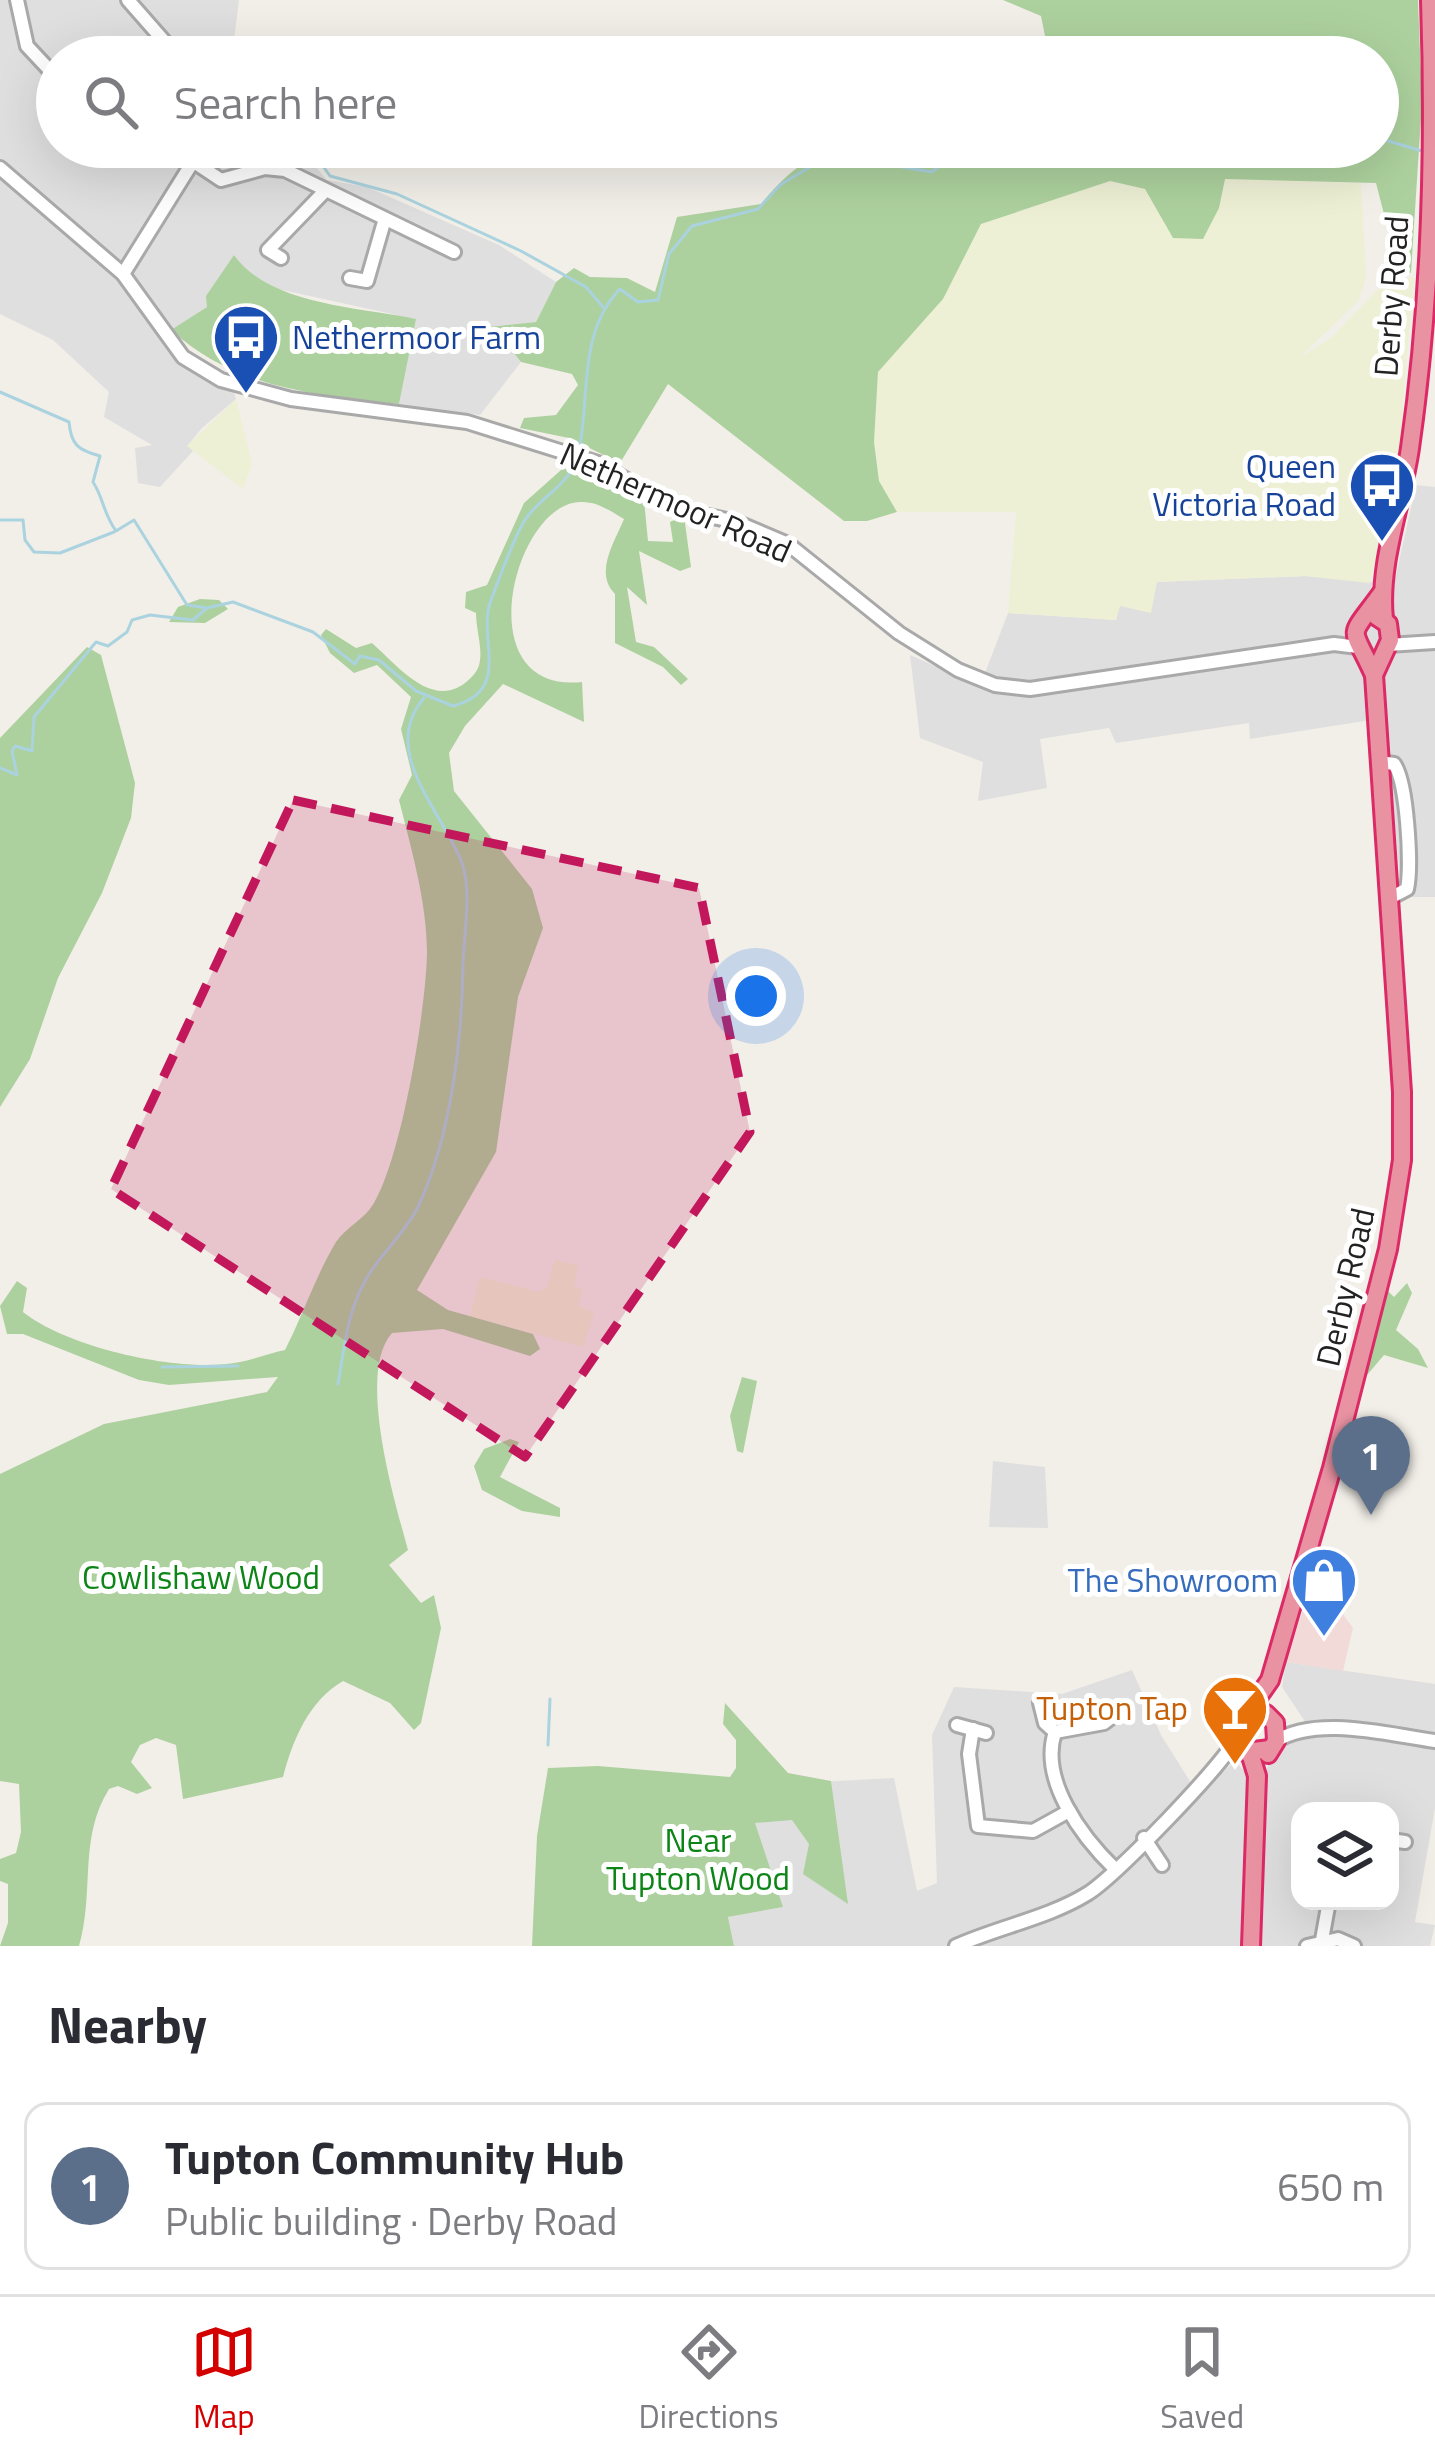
<!DOCTYPE html>
<html lang="en">
<head>
<meta charset="utf-8">
<style>
  body { margin:0; font-family:"Titillium Web",sans-serif; background:#f7f7f7; color:#2b2b33 }
  .controls { position:absolute; right:36px; bottom:36px; display:grid; overflow:hidden; border-radius:24px; box-shadow:0 12px 48px #0002 }
  .controls button { width:108px; height:108px; display:grid; place-items:center; padding:0; border:0; border-bottom:3px solid #e1e1e2; background:#fff; color:#2b2b33; font:60px sans-serif }
  .you { position:absolute; left:756px; top:996px; width:42px; height:42px; margin:-30px; border:9px solid #fff; border-radius:50%; background:#1a73e8; box-shadow:0 0 0 18px #1a73e833 }
  .badge { display:grid; place-items:center; width:78px; height:78px; border-radius:50%; background:#d40000; color:#fff; font-size:39px; font-weight:700 }
  .pin { position:absolute; translate:-50% -99px; filter:drop-shadow(0 3px 6px #0008) }
  .pin::after { content:''; position:absolute; top:63px; width:42px; height:36px; background:inherit; clip-path:polygon(0 0,100% 0,50% 100%) }
  .list { margin:0; padding:0; list-style:none }
  h2 { display:flex; justify-content:space-between; align-items:center; height:156px; margin:0; padding:0 48px; font-size:51px }
  h2 small { font-size:39px; font-weight:400; color:#7c7c81 }
  .list li { display:grid; grid-template-columns:78px 1fr auto; gap:36px; align-items:center; box-sizing:border-box; height:168px; margin:0 24px 24px; padding:0 24px; border:3px solid #e1e1e2; border-radius:24px }
  .list b { display:block; font-size:45px; white-space:nowrap }
  .list p { margin:0; font-size:39px; white-space:nowrap; color:#7c7c81 }
  .list em { font-size:39px; font-style:normal; color:#7c7c81 }
  .icon { flex:none; width:66px; height:66px; fill:none; stroke:currentColor; stroke-width:2; stroke-linecap:round; stroke-linejoin:round }
  .map { position:relative; flex:none; width:1435px; height:1946px; overflow:hidden }
  .search { position:absolute; background:#fff; box-shadow:0 12px 48px #0002; left:36px; right:36px; top:36px; height:132px; display:flex; align-items:center; gap:30px; box-sizing:border-box; padding:0 42px; border-radius:66px; color:#7c7c81; font-size:45px }
  .sheet { height:348px; background:#fff }
  nav { display:flex; justify-content:space-around; align-items:center; box-sizing:border-box; height:168px; border-top:3px solid #e1e1e2; background:#fff; font-size:33px; color:#7c7c81 }
  nav a { display:grid; justify-items:center; gap:6px }
  nav .on { color:#d40000 }
  .map>svg:first-child { display:block }
</style>
</head>
<body>
<div class="map">
<svg width="1435" height="1946" viewBox="0 0 1435 1946">
  <rect width="100%" height="100%" fill="#f2efe9"/>
  <g fill="#e0dfdf" fill-rule="evenodd">
    <polygon points="0,0 239,0 232,57 57,57 57,147 193,147 186,164 195,174 215,147 278,147 313,164 327,180 367,187 499,245 556,282 536,322 483,330 506,343 521,362 480,415 399,404 415,319 273,288 250,277 234,255 207,307 160,340 181,366 234,393 236,399 202,428 188,445 193,451 160,487 138,483 135,448 152,445 104,417 109,392 53,340 0,314"/>
    <polygon points="1416,485 1435,487 1435,897 1402,897 1384,718 1250,739 1249,723 1116,743 1109,728 1040,739 1047,788 978,801 983,762 920,738 910,655 980,686 1008,613 1116,620 1119,606 1156,582 1305,576 1394,584"/>
    <polygon points="993,1461 1045,1467 1048,1528 989,1527"/>
    <path d="M1286,1662L1435,1684V1808L1415,1922L1435,1925L1430,1946H734L728,1917L783,1907L741,1786L894,1778L917,1891L937,1883L932,1735L954,1687L1062,1694L1132,1670L1161,1735L1198,1794L1235,1761L1247,1774L1265,1773L1275,1751L1302,1734L1304,1720L1282,1687ZM1300,1811H1390V1901H1300Z"/>
  </g>
  <polygon fill="#f2dad9" points="1318,1564 1327,1566 1329,1595 1353,1628 1343,1671 1286,1662"/>
  <g fill="#eef0d5">
    <polygon points="1224,179 1361,183 1366,276 1359,300 1299,358 1331,338 1376,291 1414,276 1399,450 1370,583 1305,576 1157,582 1151,613 1120,606 1116,620 1008,613 1016,512 897,512 879,481 874,442 878,372 943,299 980,224 1110,181 1145,189 1173,238 1219,208"/>
    <polygon points="236,399 252,464 243,489 187,446"/>
    <polygon points="555,1260 578,1265 574,1287 583,1290 578,1306 594,1312 583,1347 470,1316 480,1277 539,1292 547,1287"/>
  </g>
  <g fill="#add19e">
    <path d="M1003,0H1418L1422,102L1411,273L1398,269L1376,183L1225,179L1219,208L1203,239L1173,238L1145,189L1110,181L981,224L943,299L878,372L874,442L879,481L897,512L867,521H844L668,384L620,463L569,438L520,428L524,418L556,415L578,385L572,374L521,362L506,343L480,328L536,322L556,282L574,268L590,277L627,278L655,292L677,217L761,204C804,151 837,141 905,147C928,149 938,155 961,147H1378V57H1116L1107,46L1088,53L1045,36L1041,16Z"/>
    <path d="M234,255C269,305 358,307 416,319L399,404C316,395 236,389 171,330L207,307L206,296Z"/>
    <path d="M570,462L594,466L644,500L648,541L673,542L670,522L684,516L691,567L680,571L639,551L647,605L627,587L636,642L654,647L688,679L681,685L663,667L615,643V594C594,573 614,543 624,519C610,511 597,501 580,502C513,504 466,694 582,682L584,722L503,684L465,726L449,753L454,791L532,889L543,928L518,997L496,1152L417,1290L448,1310L533,1334L540,1349L530,1356L443,1329L392,1333C356,1373 395,1502 408,1550L389,1565L421,1603L434,1595L441,1628L421,1723L414,1730L390,1703L343,1681C309,1701 293,1739 283,1777L183,1799L176,1745L156,1738L140,1745L131,1762L152,1788L137,1794L118,1786L109,1789C78,1839 95,1891 79,1946H0L8,1923V1884L0,1881V1859L16,1853L21,1832L19,1784L0,1781V1474L104,1424L267,1392L278,1377L169,1385L139,1380L23,1334H7L0,1306L17,1281L27,1288L23,1312C68,1348 183,1374 240,1362C255,1359 270,1353 285,1350C303,1315 316,1275 336,1242C346,1227 364,1220 374,1203C402,1156 426,1009 427,953C427,902 411,848 399,800L412,775L401,729L411,697L377,665L354,673L330,653L321,635L326,629L356,648L372,643C397,665 431,709 465,683C472,677 479,671 480,660C482,647 476,628 476,613L465,608L466,592L487,585L524,503Z"/>
    <polygon points="200,599 219,600 228,609 205,623 169,622 178,607"/>
    <polygon points="87,647 101,655 135,783 131,818 102,893 58,978 30,1059 0,1107 0,738"/>
    <polygon points="1407,1283 1412,1293 1396,1330 1418,1349 1428,1368 1384,1355 1362,1381 1387,1290 1394,1297"/>
    <polygon points="742,1377 757,1381 743,1453 737,1451 730,1416"/>
    <polygon points="510,1439 519,1442 500,1477 560,1508 560,1517 522,1511 482,1490 474,1466 484,1449"/>
    <polygon points="725,1703 788,1773 831,1781 848,1904 803,1874 809,1844 792,1820 755,1823 783,1907 728,1917 734,1946 532,1946 537,1836 548,1768 598,1766 730,1777 736,1768 736,1740 723,1724"/>
  </g>
  <g fill="none" stroke-linecap="round" stroke-linejoin="round">
    <g stroke="#aad3df" stroke-width="3">
      <polyline points="1378,138 1422,151"/>
      <polyline points="288,147 313,152 330,176 397,194 521,251 586,287 603,307"/>
      <polyline points="1036,147 1046,147"/>
      <polyline points="1138,147 1152,155 1190,147"/>
      <path d="M0,392L69,422C71,445 78,450 100,456L93,482C104,499 103,513 116,531L134,520L187,605L207,608L233,602L313,632L355,664L360,656L379,660L416,691L453,706C512,691 478,640 490,603C497,584 516,531 527,517C542,497 567,485 576,461"/>
      <path d="M579,452C590,396 578,332 620,289L638,302L658,300L669,254L692,226L758,209L780,185L830,155L932,172L959,150L995,147"/>
      <polyline points="0,520 23,520 25,540 34,552 60,553 114,532"/>
      <polyline points="0,768 17,775 12,751 15,746 32,751 34,717 96,642 108,646 127,632 132,620 150,615 193,620 207,608"/>
      <polyline points="162,1367 238,1366"/>
      <path d="M338,1384C345,1344 347,1310 369,1274C384,1251 406,1231 418,1207C451,1136 462,1042 463,964C464,935 472,891 462,863C443,812 378,751 424,698"/>
      <polyline points="548,1745 550,1699"/>
    </g>
    <defs>
      <g id="minor">
        <polyline points="17,0 27,46 57,78"/>
        <polyline points="128,0 178,57"/>
        <polyline points="194,162 221,180 265,168 285,170 454,252"/>
        <polyline points="0,168 123,274 183,357 221,380 291,399 467,422 598,463 676,509 736,522 788,544 899,633 958,670 995,685 1030,689 1334,644 1358,647"/>
        <polyline points="281,258 268,250 323,193"/>
        <polyline points="123,274 202,147"/>
        <polyline points="350,278 367,281 384,222"/>
        <polyline points="1388,645 1435,642"/>
        <path d="M1380,762L1394,764C1407,781 1412,866 1407,889L1390,898"/>
        <polyline points="1040,1703 1045,1723 1055,1732 1104,1723 1113,1716"/>
        <polyline points="957,1725 986,1733"/>
        <polyline points="973,1729 969,1754 978,1826 1033,1831 1069,1811"/>
        <path d="M1055,1732C1039,1780 1082,1837 1115,1869"/>
        <path d="M1276,1741C1318,1715 1389,1735 1435,1741"/>
        <polyline points="1144,1838 1162,1865"/>
        <polyline points="1390,1840 1405,1842"/>
        <polyline points="1322,1940 1329,1901"/>
        <path d="M956,1946C998,1927 1048,1918 1087,1894C1114,1878 1222,1766 1236,1739"/>
        <polyline points="1307,1946 1338,1939 1354,1946"/>
      </g>
      <g id="highway">
        <path d="M1384,619C1378,563 1402,504 1410,448C1431,302 1435,147 1430,0"/>
        <polyline points="1374,675 1390,640 1388,624 1376,616"/>
        <polyline points="1249,1713 1266,1714 1275,1723 1276,1741 1268,1754"/>
        <path d="M1270,1749L1246,1752L1235,1730L1270,1680L1332,1468L1388,1249L1402,1160V1092L1374,675C1351,623 1346,642 1381,594"/>
        <polyline points="1250,1753 1257,1776 1251,1946"/>
      </g>
    </defs>
    <use href="#minor" stroke="#a9a9a9" stroke-width="18"/>
    <use href="#highway" stroke="#dc2a67" stroke-width="22"/>
    <use href="#minor" stroke="#fff" stroke-width="12"/>
    <use href="#highway" stroke="#e892a2" stroke-width="16"/>
  </g>
  <path fill="#c2185b" fill-opacity="0.2" stroke="#c2185b" stroke-width="9" stroke-dasharray="24 15" stroke-linejoin="round" d="M293,800L699,888L750,1132L525,1457L111,1189Z"/>
  <defs>
    <symbol id="bus-pin" viewBox="-11 -11 22 30"><path d="M0 17L-7.5 6A9.5 9.5 0 1 1 7.5 6Z" fill="#1a4fb4" stroke="#fff"/><path d="M-5-6H5V4H4V6H2V4H-2V6H-4V4H-5ZM-3.5-4V0h7V-4ZM-3.5 1.2v1.5H-2V1.2ZM2 1.2v1.5H3.5V1.2Z" fill="#fff"/></symbol>
    <symbol id="shop-pin" viewBox="-11 -11 22 30"><path d="M0 17L-7.5 6A9.5 9.5 0 1 1 7.5 6Z" fill="#3f7fe0" stroke="#fff"/><path d="M-5-2.5h2.3a2.7 3.5 0 0 1 5.4 0H5L5.5 6h-11ZM-1.5-2.5h3a1.5 2.3 0 0 0-3 0Z" fill="#fff"/></symbol>
    <symbol id="bar-pin" viewBox="-11 -11 22 30"><path d="M0 17L-7.5 6A9.5 9.5 0 1 1 7.5 6Z" fill="#e8710a" stroke="#fff"/><path d="M-6-5H6L.8 .8V4.5H3.5V6h-7V4.5H-.8V.8Z" fill="#fff"/></symbol>
  </defs>
  <g fill-rule="evenodd">
    <use href="#bus-pin" x="208" y="299" width="76" height="104"/>
    <use href="#bus-pin" x="1344" y="447" width="76" height="104"/>
    <use href="#shop-pin" x="1286" y="1542" width="76" height="104"/>
    <use href="#bar-pin" x="1197" y="1670" width="76" height="104"/>
  </g>
  <g text-anchor="middle" stroke-width="10" stroke-linejoin="round" paint-order="stroke">
    <g font-size="33" fill="#222" stroke="#fff">
      <text transform="translate(1391 296) rotate(-86)" y="12">Derby Road</text>
      <text transform="translate(676 502) rotate(24)" y="12">Nethermoor Road</text>
      <text transform="translate(1345 1287) rotate(-77)" y="12">Derby Road</text>
    </g>
    <g font-size="33" fill="#164399" stroke="#fff" text-anchor="start">
      <text x="292" y="349">Nethermoor Farm</text>
      <text x="1336" y="478" text-anchor="end">Queen<tspan x="1336" dy="38">Victoria Road</tspan></text>
    </g>
    <g font-size="33" fill="#0c8416" stroke="#fff">
      <text x="201" y="1589">Cowlishaw Wood</text>
      <text x="698" y="1852">Near<tspan x="698" dy="38">Tupton Wood</tspan></text>
    </g>
    <g font-size="33" fill="#366cbe" stroke="#fff" text-anchor="end">
      <text x="1278" y="1592">The Showroom</text>
    </g>
    <g font-size="33" fill="#c56008" stroke="#fff" text-anchor="end">
      <text x="1188" y="1720">Tupton Tap</text>
    </g>
  </g>
</svg>
<div class="controls">
<button><svg class="icon" aria-label="layers" viewBox="0 0 24 24"><path d="M12 4l9 5-9 5-9-5zM3 14l9 5 9-5"/></svg></button>
</div>
<div class="you"></div>
<div class="pin badge" style="left:1371px;top:1515px;background:#5c6f8a">1</div>
<div class="search"><svg class="icon" aria-label="search" viewBox="0 0 24 24"><circle cx="10" cy="10" r="6"/><path d="M15 15l6 6"/></svg>Search here</div>
</div>
<section class="sheet">
<h2>Nearby<small></small></h2>
<ul class="list">
<li><span class="badge" style="background:#5c6f8a">1</span><div><b>Tupton Community Hub</b><p>Public building · Derby Road</p></div><em>650 m</em></li>
</ul>
</section>
<nav>
<a class="on"><svg class="icon" aria-label="map" viewBox="0 0 24 24"><path d="M3 6l6-2 6 2 6-2v14l-6 2-6-2-6 2zM9 4v14M15 6v14"/></svg>Map</a>
<a><svg class="icon" aria-label="directions" viewBox="0 0 24 24"><path d="M12 3l9 9-9 9-9-9zM9 14v-3h6M13 9l2 2-2 2"/></svg>Directions</a>
<a><svg class="icon" aria-label="saved" viewBox="0 0 24 24"><path d="M7 4h10v16l-5-4-5 4z"/></svg>Saved</a>
</nav>
</body>
</html>
